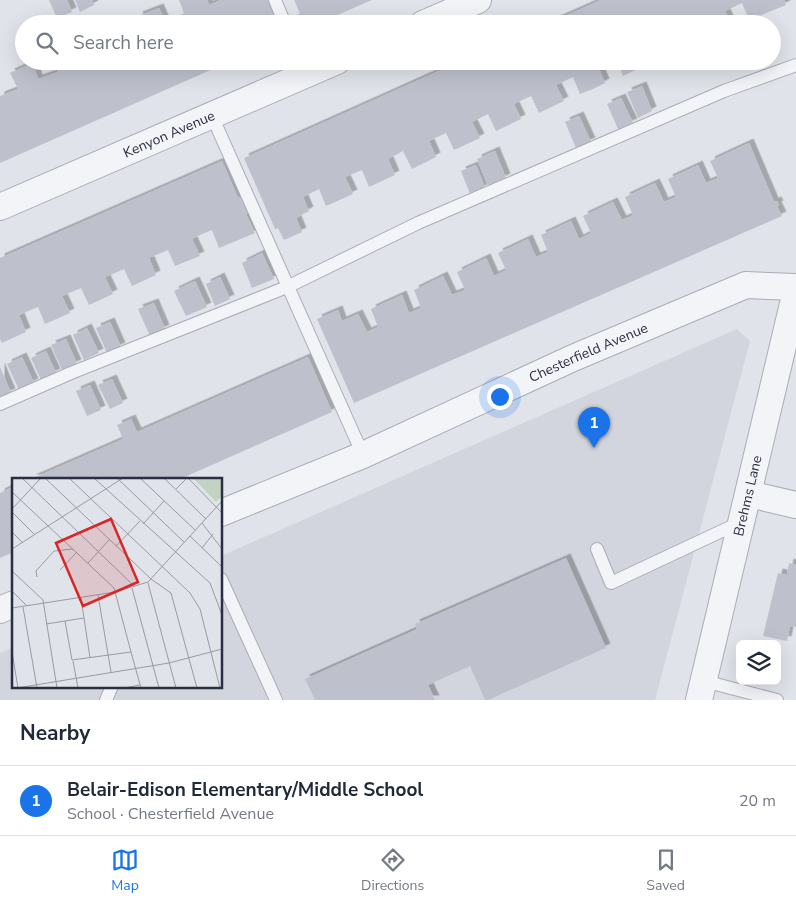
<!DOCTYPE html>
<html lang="en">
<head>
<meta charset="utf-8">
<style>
  body { margin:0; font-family:"Nunito Sans",sans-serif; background:#f2f2f3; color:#1f2937 }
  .controls { position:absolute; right:15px; bottom:15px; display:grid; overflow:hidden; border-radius:8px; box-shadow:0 5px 20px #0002 }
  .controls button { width:45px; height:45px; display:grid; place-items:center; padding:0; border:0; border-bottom:1px solid #e0e1e3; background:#fff; color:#1f2937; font:25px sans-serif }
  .you { position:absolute; left:499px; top:396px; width:18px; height:18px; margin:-12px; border:4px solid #fff; border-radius:50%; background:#1a73e8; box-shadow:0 0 0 8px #1a73e833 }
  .badge { display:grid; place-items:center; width:32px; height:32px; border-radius:50%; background:#1a73e8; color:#fff; font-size:16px; font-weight:700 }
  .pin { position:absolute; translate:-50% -41px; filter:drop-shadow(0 1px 2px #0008) }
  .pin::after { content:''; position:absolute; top:26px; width:18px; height:15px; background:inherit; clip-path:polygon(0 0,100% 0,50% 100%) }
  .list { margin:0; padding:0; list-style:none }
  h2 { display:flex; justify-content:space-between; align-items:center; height:65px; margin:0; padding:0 20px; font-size:21px }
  h2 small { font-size:16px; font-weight:400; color:#747a83 }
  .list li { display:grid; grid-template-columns:32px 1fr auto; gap:15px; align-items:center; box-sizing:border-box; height:70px; padding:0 20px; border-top:1px solid #e0e1e3 }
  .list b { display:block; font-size:19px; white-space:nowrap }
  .list p { margin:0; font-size:16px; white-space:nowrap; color:#747a83 }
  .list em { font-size:16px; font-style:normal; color:#747a83 }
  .icon { flex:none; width:28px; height:28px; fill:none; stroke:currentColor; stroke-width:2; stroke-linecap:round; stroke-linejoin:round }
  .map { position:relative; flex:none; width:796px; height:700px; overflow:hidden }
  .search { position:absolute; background:#fff; box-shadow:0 5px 20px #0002; left:15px; right:15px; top:15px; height:55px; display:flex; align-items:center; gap:12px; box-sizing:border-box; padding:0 18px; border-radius:28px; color:#747a83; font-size:19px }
  .sheet { height:135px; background:#fff }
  nav { display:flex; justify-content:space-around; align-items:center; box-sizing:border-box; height:70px; border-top:1px solid #e0e1e3; background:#fff; font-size:14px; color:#747a83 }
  nav a { display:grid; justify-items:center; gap:2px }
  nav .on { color:#1a73e8 }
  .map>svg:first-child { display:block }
</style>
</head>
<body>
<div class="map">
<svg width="796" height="700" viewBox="0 0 796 700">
  <defs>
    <filter id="shadow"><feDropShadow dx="4.5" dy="-4.5" stdDeviation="0" flood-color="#0004"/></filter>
  </defs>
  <rect width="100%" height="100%" fill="#e0e3e9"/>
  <polygon fill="#d3d5de" points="737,329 750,341 655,700 0,700 0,653 14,647 14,686 221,686 221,556"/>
  <g fill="#bec1cc" filter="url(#shadow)">
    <polygon points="49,0 67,0 72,12 57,18"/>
    <polygon points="75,0 92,0 94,5 80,12"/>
    <polygon points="179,0 207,0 209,5 221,0 270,0 283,24 166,24 185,16"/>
    <polygon points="294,0 372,0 317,24 303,24 297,15 300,13"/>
    <polygon points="601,0 784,0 786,5 749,20 742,3 725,11 731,24 547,24"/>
    <polygon points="159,8 166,24 141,24 138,16"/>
    <polygon points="54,61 231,61 0,163 0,96 18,89 10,73 33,63 38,79 58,72"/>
    <polygon points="461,61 608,61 598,66 605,83 593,89 580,94 573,77 556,85 564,101 539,113 531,96 522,100 514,104 521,119 496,131 488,114 472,122 480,138 454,150 446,133 429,141 436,157 412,169 403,151 388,159 395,175 369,187 362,170 345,177 353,194 326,206 319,189 303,197 309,211 296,218 302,232 284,240 278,228 275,229 244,158"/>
    <polygon points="617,61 647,61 648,64 623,76"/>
    <polygon points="642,86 652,111 638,118 627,92"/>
    <polygon points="621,98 633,123 618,129 607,104"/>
    <polygon points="579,116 591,142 576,148 565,122"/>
    <polygon points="749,143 774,202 777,201 779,205 777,206 782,216 354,403 317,319 338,310 342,321 358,314 367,332 378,327 371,309 402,295 409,313 421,308 414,290 443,276 452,295 465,290 457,272 486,258 494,276 506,270 498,253 528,239 536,257 548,252 541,235 571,221 579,239 591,233 583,216 613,202 622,220 633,215 625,197 655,183 664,202 676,197 668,179 698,165 706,183 718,178 710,161"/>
    <polygon points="495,151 506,178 488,186 477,159"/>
    <polygon points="222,161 238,198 242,196 249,212 246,214 255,233 219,248 212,230 202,234 192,239 200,256 175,266 168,250 149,258 156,275 132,286 124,269 115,273 105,277 113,294 89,305 81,288 62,296 70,313 45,324 38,307 19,315 26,332 2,343 0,339 0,258"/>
    <polygon points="476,165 485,188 470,194 461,171"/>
    <polygon points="262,253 274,279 252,288 242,263"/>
    <polygon points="220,277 230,299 215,306 206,284"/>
    <polygon points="195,281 207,307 186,316 174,291"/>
    <polygon points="154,303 165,329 150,336 138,309"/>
    <polygon points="110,322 121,347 107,353 96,328"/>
    <polygon points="87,328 99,353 84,360 73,335"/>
    <polygon points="66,339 77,364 62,370 51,345"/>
    <polygon points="46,351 56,373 41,380 31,358"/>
    <polygon points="22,357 34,383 19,390 7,364"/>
    <polygon points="308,357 332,412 180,479 31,479 123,439 117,425 131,419 137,432"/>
    <polygon points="0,367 11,393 0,397"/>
    <polygon points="112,379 123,403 110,409 98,385"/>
    <polygon points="90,385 101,410 87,416 76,391"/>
    <polygon points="14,486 14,552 0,558 0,493"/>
    <polygon points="566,558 606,648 488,700 485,700 470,666 428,685 435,700 315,700 305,679 417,629 415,624"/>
    <polygon points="789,563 796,565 796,627 790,626 787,641 763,636 778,573 787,575"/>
  </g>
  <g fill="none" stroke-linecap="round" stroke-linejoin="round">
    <defs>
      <g id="lane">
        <polyline points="275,0 285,24"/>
        <polyline points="212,116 363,455"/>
        <polyline points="0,404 71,373 287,287 418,223 724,91 796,65"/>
        <polyline points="597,549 611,583 741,522"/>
        <polyline points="221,579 276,700"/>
        <polyline points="704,681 777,700"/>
        <polyline points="106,700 112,686"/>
      </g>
      <g id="street">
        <polyline points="423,24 478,0"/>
        <path id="s1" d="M0,207L337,61"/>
        <polyline points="749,494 796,505"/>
        <path id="s2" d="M221,513L363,455L573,358L746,285L796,287"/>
        <polyline points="0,610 14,604"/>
        <path id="s3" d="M699,700L796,291"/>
      </g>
    </defs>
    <use href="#lane" stroke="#a9adb7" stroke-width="14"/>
    <use href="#street" stroke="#a9adb7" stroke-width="28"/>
    <use href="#lane" stroke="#f3f4f8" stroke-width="12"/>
    <use href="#street" stroke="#f3f4f8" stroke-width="26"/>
  </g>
  <g text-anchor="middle" stroke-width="4" stroke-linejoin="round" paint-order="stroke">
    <g font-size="14" fill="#292e41" stroke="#f0f2f7">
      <text dy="5" stroke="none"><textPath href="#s1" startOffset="184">Kenyon Avenue</textPath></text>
      <text dy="5" stroke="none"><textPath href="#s2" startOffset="401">Chesterfield Avenue</textPath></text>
      <text dy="5" stroke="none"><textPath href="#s3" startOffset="210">Brehms Lane</textPath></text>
    </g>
  </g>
  <g transform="translate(12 478)">
    <rect width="210" height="210" fill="#e0e3e9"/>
    <path d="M181,0H210V18L204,24Z" fill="#c3d3c2"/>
    <path fill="none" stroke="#979ba6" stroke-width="1" d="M10,0L123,109M33,0L139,101L159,115L185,210M57,0L178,115L188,131L208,210M82,0L198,105L210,137M105,0L172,64M128,0L183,52M152,0L194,41M176,0L210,35M164,11L175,0M0,14L102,110L119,174L60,182L53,143M0,31L29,0M0,34L23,57M190,45L210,71M131,46L152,23M0,54L11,65M178,58L210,89M104,68L128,43M190,70L201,56M0,71L111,0M76,85L97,62M48,92L65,74M0,93L31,122L45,210M25,99L24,93L42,73L61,71M136,105L164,210M120,110L147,210M0,113L15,128M86,117L99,194M69,120L78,180M11,129L25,210M0,130L103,114L136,104L210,23M34,146L72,140M0,174L6,210M119,174L129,210M61,183L66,210M5,210L157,185L210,171M112,210L128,207"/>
    <path fill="#d62828" fill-opacity="0.15" stroke="#d62828" stroke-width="2.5" d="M99,41L126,104L71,128L44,65Z"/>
    <rect width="210" height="210" fill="none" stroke="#292e41" stroke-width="2.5"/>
  </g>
</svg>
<div class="controls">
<button><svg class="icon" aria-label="layers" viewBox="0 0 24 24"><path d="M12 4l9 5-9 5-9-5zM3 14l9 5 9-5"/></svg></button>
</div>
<div class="you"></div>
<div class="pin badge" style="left:594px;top:448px">1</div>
<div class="search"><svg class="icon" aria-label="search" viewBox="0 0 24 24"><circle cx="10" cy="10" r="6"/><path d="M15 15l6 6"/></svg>Search here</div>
</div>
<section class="sheet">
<h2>Nearby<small></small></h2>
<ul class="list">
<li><span class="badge">1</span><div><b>Belair-Edison Elementary/Middle School</b><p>School · Chesterfield Avenue</p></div><em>20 m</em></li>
</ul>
</section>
<nav>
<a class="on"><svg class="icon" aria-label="map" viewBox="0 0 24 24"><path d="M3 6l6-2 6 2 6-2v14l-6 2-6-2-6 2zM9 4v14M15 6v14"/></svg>Map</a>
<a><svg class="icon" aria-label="directions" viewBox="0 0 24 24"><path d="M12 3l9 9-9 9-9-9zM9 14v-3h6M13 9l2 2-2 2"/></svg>Directions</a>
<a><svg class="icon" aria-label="saved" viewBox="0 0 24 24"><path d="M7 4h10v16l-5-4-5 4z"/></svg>Saved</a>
</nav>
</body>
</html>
